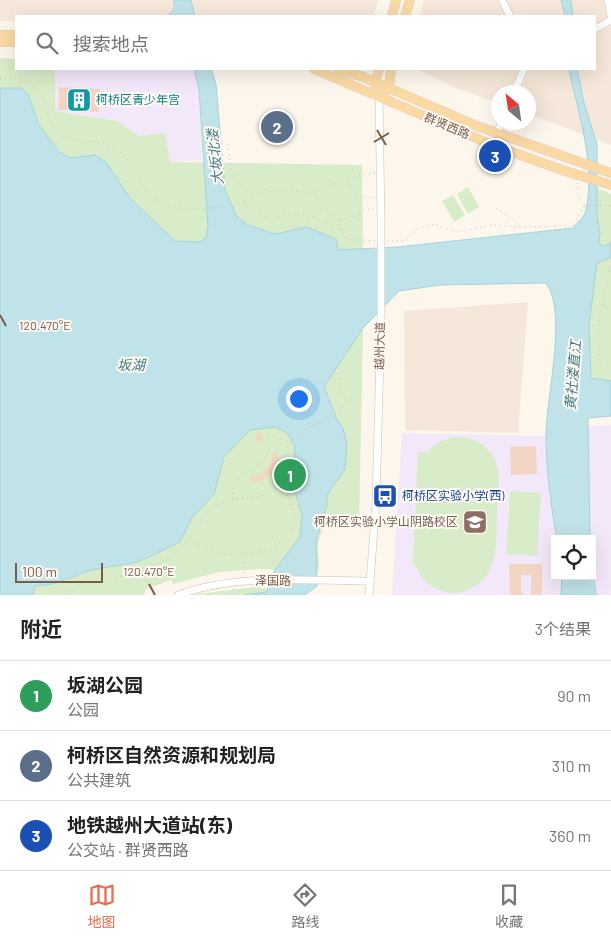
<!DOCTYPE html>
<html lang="zh">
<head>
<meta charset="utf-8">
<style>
  body { margin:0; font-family:Barlow,"Noto Sans SC",sans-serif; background:#f6f6f6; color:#222 }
  .controls { position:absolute; right:15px; bottom:15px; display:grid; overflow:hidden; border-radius:0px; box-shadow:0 5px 20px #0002 }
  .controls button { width:45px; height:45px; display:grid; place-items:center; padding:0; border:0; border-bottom:1px solid #e0e0e0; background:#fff; color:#222; font:25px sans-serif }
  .compass { position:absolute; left:491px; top:85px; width:45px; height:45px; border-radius:50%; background:#fff; box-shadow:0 5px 20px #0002; rotate:331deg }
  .scale { position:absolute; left:15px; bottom:12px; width:88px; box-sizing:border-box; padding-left:5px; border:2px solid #7a5c4d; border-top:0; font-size:14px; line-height:18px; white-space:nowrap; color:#7a5c4d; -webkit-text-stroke:4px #fffaf3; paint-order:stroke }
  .you { position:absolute; left:298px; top:398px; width:18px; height:18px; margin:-12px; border:4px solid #fff; border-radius:50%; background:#1a73e8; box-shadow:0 0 0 8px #1a73e833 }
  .badge { display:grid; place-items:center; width:32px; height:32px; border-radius:50%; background:#e76f51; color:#fff; font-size:16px; font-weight:700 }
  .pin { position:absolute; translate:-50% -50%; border:2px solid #fff; box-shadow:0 1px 5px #0006 }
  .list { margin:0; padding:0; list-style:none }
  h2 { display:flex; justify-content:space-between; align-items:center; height:65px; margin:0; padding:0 20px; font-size:21px }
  h2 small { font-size:16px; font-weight:400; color:#767676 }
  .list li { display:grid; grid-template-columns:32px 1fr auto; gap:15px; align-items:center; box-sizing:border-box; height:70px; padding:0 20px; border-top:1px solid #e0e0e0 }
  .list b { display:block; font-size:19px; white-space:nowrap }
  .list p { margin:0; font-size:16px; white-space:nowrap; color:#767676 }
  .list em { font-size:16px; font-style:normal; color:#767676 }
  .icon { flex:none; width:28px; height:28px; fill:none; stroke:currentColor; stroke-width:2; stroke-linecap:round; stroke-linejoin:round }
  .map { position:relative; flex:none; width:611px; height:595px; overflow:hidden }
  .search { position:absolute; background:#fff; box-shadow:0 5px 20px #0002; left:15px; right:15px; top:15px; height:55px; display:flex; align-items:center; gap:12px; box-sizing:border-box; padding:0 18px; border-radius:0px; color:#767676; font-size:19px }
  .sheet { height:275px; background:#fff }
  nav { display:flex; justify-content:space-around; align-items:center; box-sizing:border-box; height:70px; border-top:1px solid #e0e0e0; background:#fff; font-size:14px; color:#767676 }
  nav a { display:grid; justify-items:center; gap:2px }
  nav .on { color:#e76f51 }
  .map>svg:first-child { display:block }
</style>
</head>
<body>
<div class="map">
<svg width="611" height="595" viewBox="0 0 611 595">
  <rect width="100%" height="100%" fill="#fdf6ec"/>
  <g fill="#f5e8da">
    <polygon points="0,0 378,0 374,16 16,16 16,21 0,21"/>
    <polygon points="424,0 611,0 611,145 529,114 528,92 498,92 498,103 456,88 416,69 595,69 595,16 420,16"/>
    <polygon points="528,302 518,433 405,430 404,311"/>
  </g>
  <g fill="#f3e8fa">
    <polygon points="55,69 193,69 199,90 202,160 170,162 165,133 139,136 118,121 55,111"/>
    <polygon points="611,425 611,595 596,595 592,539 590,539 589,526 587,432 589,426"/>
    <polygon points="402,433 546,436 556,539 555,576 562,576 561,595 392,595"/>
  </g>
  <g fill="#d8ecc9">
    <polygon points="0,58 16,59 16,69 55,69 55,111 118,121 139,136 165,133 170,162 362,165 363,249 337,250 307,227 275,234 248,225 206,238 200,242 175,241 130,198 106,162 70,158 59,152 39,125 28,94 21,88 0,88"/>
    <polygon points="468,187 479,207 468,214 457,194"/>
    <polygon points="597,188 611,194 611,381 608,382 591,378 589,325 600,233 597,215"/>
    <polygon points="453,195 465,215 454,222 442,201"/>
    <polygon points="363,328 359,526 324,523 318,543 319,571 260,569 219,572 173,584 171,580 146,589 144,595 33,595 35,586 53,584 91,570 138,562 180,542 192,518 214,494 224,457 250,430 323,387"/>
    <path d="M453,437C467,437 481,440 490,452C503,468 498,492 497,512C496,540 500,580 465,591C458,593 450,594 443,591C430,588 420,578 416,566H413L418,452H427L438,442Z"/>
    <polygon points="510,491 541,493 537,556 506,554 508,524 510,523 508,523"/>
    <polygon points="265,586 266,592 245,595 189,595"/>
  </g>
  <g fill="#bfe3e8" stroke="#a5d3da">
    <polygon points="174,0 191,0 195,16 167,16 174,10"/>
    <polygon points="561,0 571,0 573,16 565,16"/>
    <path d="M194,69H211L216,84L225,190L237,217L248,225L275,234L307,227L336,239L338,250L398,247L573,228C577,223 585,216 586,210C596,163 578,114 569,69H577L584,103L597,144V215L600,233L599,244L603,246L611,243V258L597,263L589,325L591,378L611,381V416L588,418L590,539H556V535C551,503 546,469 546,436C546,398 568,312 546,283L440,285L399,291L363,328L324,387L336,418L343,428L347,445L345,469L327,495V506L316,541L317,586L305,595H245L266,592L274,571L300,537L302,516L293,484L295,446L287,433L276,427L250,430L224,457L214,494L192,518L180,542L138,562L91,570L53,584L35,586L33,595H0V88H21L28,94L39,125L59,152L70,158L95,155L106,162L130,198L175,241L200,242L206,238L208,226L199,90Z"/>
    <polygon points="592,558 596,595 561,595 562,576 592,576"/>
  </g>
  <g fill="#f3d5c3">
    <polygon points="59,87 100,89 99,112 58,110"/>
    <polygon points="257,432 263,433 262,442 255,441"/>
    <polygon points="536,446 537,474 511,475 510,447"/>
    <polygon points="272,453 278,453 277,465 270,475 259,482 250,482 250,478 254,475 258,476 265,471 271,463"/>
    <polygon points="509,564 542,564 542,595 531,595 531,575 521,575 521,592 525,595 510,595"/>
  </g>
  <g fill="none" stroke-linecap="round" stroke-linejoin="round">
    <defs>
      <g id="minor">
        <polyline points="502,0 510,16"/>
        <polyline points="608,0 611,16"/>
        <polyline points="595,29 611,20"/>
        <polyline points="514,92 524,69"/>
        <polyline points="379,97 381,221"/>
        <polyline points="497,133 502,122"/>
        <path d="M178,595C238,573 307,581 370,581"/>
        <polyline points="369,595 376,502 381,319"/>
      </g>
      <g id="major">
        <polyline points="392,16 396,0"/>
        <polyline points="405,16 410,0"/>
        <polyline points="0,35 16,35"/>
        <polyline points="0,42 16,42"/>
        <polyline points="314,69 490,144 565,171 611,185"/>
        <polyline points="338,69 363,77 477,126 611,173"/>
        <polyline points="377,88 375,83 379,69"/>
        <polyline points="385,92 389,89 391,69"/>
      </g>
    </defs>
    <use href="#minor" stroke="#d1beb0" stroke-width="8"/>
    <use href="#major" stroke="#dad1cd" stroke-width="10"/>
    <g stroke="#d9b8a5" stroke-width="1" stroke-dasharray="1 4" stroke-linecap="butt">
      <path d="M0,79C7,80 15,77 23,80C48,87 43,120 60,134C79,149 99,133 120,152C144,173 133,196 173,207C188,210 222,209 237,204C247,202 255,195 265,193C281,189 298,192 314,192L323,207L337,217L345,239L376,241"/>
      <path d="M228,144C231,172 230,179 252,197"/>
      <path d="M375,173L357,175L350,184C355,197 363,197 375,198"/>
      <polyline points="315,192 340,181 351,180"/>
      <path d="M243,203C274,232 277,208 307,216C320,219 327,226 341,225"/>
      <polyline points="600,205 611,206"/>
      <polyline points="496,208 513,219 520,227"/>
      <polyline points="339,220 359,215 359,210 374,209"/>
      <path d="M387,241H404L418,229L434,224L457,232L492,225L520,227L573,226L584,206C579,198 575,192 578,182"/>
      <polyline points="611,241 611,261 598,326 599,358 603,368 611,375"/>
      <polyline points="603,305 611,309"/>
      <polyline points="339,373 342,393 348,401"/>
      <path d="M233,499C231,465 260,477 268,453C269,448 268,442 270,437L274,436L288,442"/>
      <path d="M189,540C197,544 205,549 213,552C237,560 293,553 294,520C295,508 286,495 280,484"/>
      <polyline points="244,557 244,575"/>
      <polyline points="143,571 153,595"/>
      <path d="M65,595C83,578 94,580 117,577C137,574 156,566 173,555C191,543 198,518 216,506C233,494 256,503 274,490C290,477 279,459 288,444C293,435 327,418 338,410C343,407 348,402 352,397"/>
      <polyline points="232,595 233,588"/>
    </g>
    <use href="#minor" stroke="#fff" stroke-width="7"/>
    <use href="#major" stroke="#fbd9a5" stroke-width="9"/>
    <defs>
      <polyline id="minor-bridge" points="381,319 381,221"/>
    </defs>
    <use href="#minor-bridge" stroke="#d1beb0" stroke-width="8" stroke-linecap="butt"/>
    <polyline stroke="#d9b8a5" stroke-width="1" stroke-dasharray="1 4" stroke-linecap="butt" points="584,206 600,205"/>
    <use href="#minor-bridge" stroke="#fff" stroke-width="7"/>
  </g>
  <path fill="none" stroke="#7a5c4d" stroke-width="2" d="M377,130L386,145M374,142L389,133M0,315L6,326M149,584L155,595"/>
  <defs>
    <symbol id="building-square" viewBox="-11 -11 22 22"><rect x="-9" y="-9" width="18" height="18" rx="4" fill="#0f9aa8" stroke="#fffaf3"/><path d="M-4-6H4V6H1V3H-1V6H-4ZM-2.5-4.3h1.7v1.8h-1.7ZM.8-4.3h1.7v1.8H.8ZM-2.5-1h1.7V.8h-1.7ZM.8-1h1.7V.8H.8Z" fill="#fff"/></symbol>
    <symbol id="bus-square" viewBox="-11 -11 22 22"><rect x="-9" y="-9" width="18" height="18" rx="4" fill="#1a4fb4" stroke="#fffaf3"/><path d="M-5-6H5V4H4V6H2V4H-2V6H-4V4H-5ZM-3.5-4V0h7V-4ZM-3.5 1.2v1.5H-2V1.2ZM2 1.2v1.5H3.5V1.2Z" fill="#fff"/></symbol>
    <symbol id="school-square" viewBox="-11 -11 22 22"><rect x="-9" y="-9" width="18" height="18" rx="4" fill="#8d6e63" stroke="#fffaf3"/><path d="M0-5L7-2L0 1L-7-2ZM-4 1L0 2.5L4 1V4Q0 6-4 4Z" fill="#fff"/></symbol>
  </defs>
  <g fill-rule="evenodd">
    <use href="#building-square" x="65" y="86" width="28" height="28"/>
    <use href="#bus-square" x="371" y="482" width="28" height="28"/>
    <use href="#school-square" x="461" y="508" width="28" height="28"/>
  </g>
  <g text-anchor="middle" stroke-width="4" stroke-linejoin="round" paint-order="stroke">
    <g font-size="12" fill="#0d838f" stroke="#fffaf3" text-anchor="start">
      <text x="96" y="104">柯桥区青少年宫</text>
    </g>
    <g font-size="12" fill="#7a5c4d" stroke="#fffaf3">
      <text transform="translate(447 126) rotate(23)" y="4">群贤西路</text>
      <text transform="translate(380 346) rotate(-89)" y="4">越州大道</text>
      <text x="273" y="585">泽国路</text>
    </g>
    <g font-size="12" fill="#164399" stroke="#fffaf3" text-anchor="start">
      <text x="402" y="500">柯桥区实验小学(西)</text>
    </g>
    <g font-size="12" fill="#785e54" stroke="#fffaf3" text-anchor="end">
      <text x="458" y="526">柯桥区实验小学山阴路校区</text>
    </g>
    <g font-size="14" font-style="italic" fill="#437c86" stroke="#fffaf3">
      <text transform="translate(215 157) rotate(-96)" y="5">大坂北溇</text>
      <text x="131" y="370">坂湖</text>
      <text transform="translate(573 375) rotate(-85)" y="5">黄社溇直江</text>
    </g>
  </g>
  <g font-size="12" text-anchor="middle" fill="#7a5c4d" stroke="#fffaf3" stroke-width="4" stroke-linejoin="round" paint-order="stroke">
    <text x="45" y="330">120.470°E</text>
    <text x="149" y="576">120.470°E</text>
  </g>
</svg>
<div class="controls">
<button><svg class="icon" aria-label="locate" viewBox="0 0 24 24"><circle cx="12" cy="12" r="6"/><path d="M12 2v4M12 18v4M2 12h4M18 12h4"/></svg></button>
</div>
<svg class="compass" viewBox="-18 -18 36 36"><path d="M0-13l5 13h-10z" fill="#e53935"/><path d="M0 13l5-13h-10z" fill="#767676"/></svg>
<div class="scale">100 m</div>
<div class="you"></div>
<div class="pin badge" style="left:290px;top:475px;background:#2e9e5b">1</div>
<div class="pin badge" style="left:277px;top:127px;background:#5c6f8a">2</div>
<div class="pin badge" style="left:495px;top:156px;background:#1a4fb4">3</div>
<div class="search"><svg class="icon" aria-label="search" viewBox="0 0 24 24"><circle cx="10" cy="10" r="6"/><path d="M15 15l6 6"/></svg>搜索地点</div>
</div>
<section class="sheet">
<h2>附近<small>3个结果</small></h2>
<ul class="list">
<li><span class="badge" style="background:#2e9e5b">1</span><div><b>坂湖公园</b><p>公园</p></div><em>90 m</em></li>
<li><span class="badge" style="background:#5c6f8a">2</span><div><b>柯桥区自然资源和规划局</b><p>公共建筑</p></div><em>310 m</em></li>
<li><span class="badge" style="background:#1a4fb4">3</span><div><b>地铁越州大道站(东)</b><p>公交站 · 群贤西路</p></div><em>360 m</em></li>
</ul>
</section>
<nav>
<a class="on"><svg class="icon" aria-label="map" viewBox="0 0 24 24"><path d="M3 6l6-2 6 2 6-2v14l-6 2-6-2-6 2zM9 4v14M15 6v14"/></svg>地图</a>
<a><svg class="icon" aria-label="directions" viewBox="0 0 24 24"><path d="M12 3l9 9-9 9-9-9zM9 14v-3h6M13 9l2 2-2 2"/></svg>路线</a>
<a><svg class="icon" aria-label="saved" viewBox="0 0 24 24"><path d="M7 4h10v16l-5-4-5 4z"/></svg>收藏</a>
</nav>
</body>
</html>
